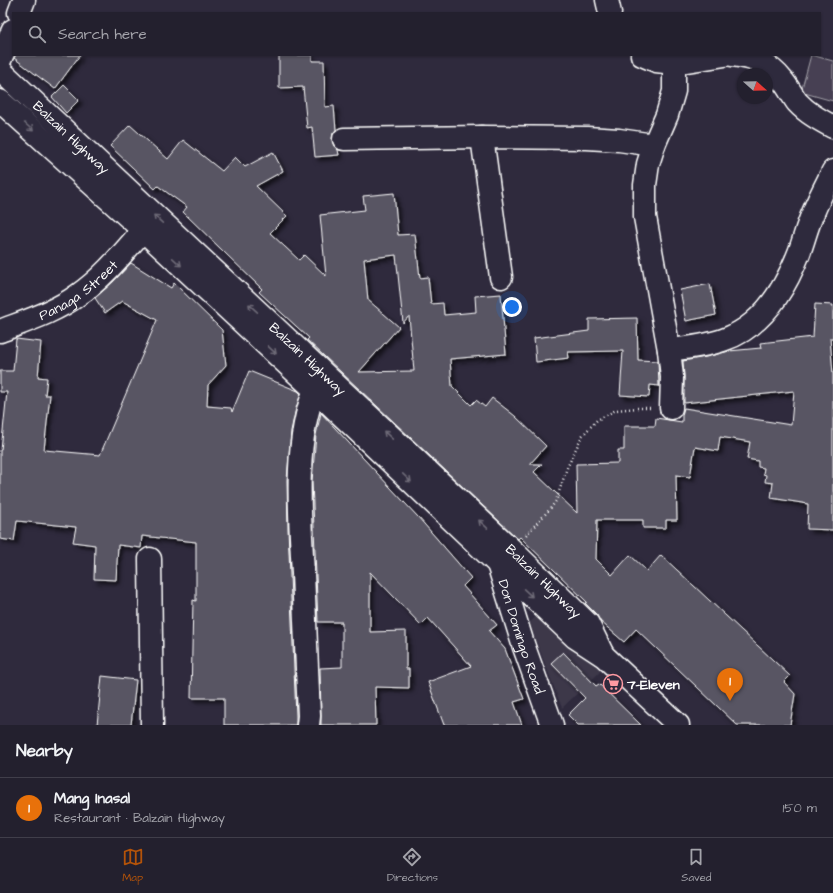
<!DOCTYPE html>
<html lang="en">
<head>
<meta charset="utf-8">
<style>
  body { margin:0; font-family:"Architects Daughter",sans-serif; background:#2f2d3a; color:#f1f3f6 }
  .compass { position:absolute; left:737px; top:68px; width:36px; height:36px; border-radius:50%; background:#23202e; box-shadow:0 1px 3px #0004; rotate:110deg }
  .you { position:absolute; left:512px; top:307px; width:14px; height:14px; margin:-10px; border:3px solid #fff; border-radius:50%; background:#1a73e8; box-shadow:0 0 0 6px #1a73e833 }
  .badge { display:grid; place-items:center; width:26px; height:26px; border-radius:50%; background:#b45309; color:#fff; font-size:13px; font-weight:700 }
  .pin { position:absolute; translate:-50% -33px; filter:drop-shadow(0 1px 2px #0008) }
  .pin::after { content:''; position:absolute; top:21px; width:14px; height:12px; background:inherit; clip-path:polygon(0 0,100% 0,50% 100%) }
  .list { margin:0; padding:0; list-style:none }
  h2 { display:flex; justify-content:space-between; align-items:center; height:52px; margin:0; padding:0 16px; font-size:17px }
  h2 small { font-size:13px; font-weight:400; color:#a3a3aa }
  .list li { display:grid; grid-template-columns:26px 1fr auto; gap:12px; align-items:center; box-sizing:border-box; height:60px; padding:0 16px; border-top:1px solid #403e4a }
  .list b { display:block; font-size:15px; white-space:nowrap }
  .list p { margin:0; font-size:13px; white-space:nowrap; color:#a3a3aa }
  .list em { font-size:13px; font-style:normal; color:#a3a3aa }
  .icon { flex:none; width:22px; height:22px; fill:none; stroke:currentColor; stroke-width:2; stroke-linecap:round; stroke-linejoin:round }
  .map { position:relative; flex:none; width:833px; height:725px; overflow:hidden }
  .search { position:absolute; background:#23202e; box-shadow:0 1px 3px #0004; left:12px; right:12px; top:12px; height:44px; display:flex; align-items:center; gap:10px; box-sizing:border-box; padding:0 14px; border-radius:0px; color:#a3a3aa; font-size:15px }
  .sheet { height:112px; background:#23202e }
  nav { display:flex; justify-content:space-around; align-items:center; box-sizing:border-box; height:56px; border-top:1px solid #403e4a; background:#23202e; font-size:11px; color:#a3a3aa }
  nav a { display:grid; justify-items:center; gap:2px }
  nav .on { color:#b45309 }
  .map>svg:first-child { display:block }
</style>
</head>
<body>
<div class="map">
<svg width="833" height="725" viewBox="0 0 833 725">
  <defs>
    <filter id="shadow"><feDropShadow dx="3.5" dy="3.5" stdDeviation="2" flood-color="#0009"/></filter>
  </defs>
  <rect width="100%" height="100%" fill="#2f2a3d"/>
  <filter id="ink" filterUnits="userSpaceOnUse"><feTurbulence type="fractalNoise" baseFrequency=".025" numOctaves="2"/><feDisplacementMap in="SourceGraphic" scale="8" xChannelSelector="R" yChannelSelector="G"/><feConvolveMatrix kernelMatrix="1 2 1 2 8 2 1 2 1" color-interpolation-filters="sRGB"/></filter>
  <g filter="url(#ink)">
    <polygon fill="#3c3749" points="541,612 601,671 562,708 529,623"/>
    <polygon fill="#464152" stroke="#a2a0a8" points="811,55 833,61 833,101 801,92"/>
    <g fill="#595564" stroke="#fff" fill-rule="evenodd" filter="url(#shadow)">
      <polygon points="16,55 80,55 55,89 14,58"/>
      <polygon points="279,55 312,55 312,61 324,61 325,107 334,106 336,130 333,133 332,140 334,146 338,150 339,155 315,157 312,127 307,128 303,87 279,88"/>
      <polygon points="64,85 79,100 66,113 52,97"/>
      <path d="M130,125L168,159L183,140L222,171L235,157L245,167L273,152L283,171L256,186L287,216L270,233L299,260L304,255L326,276L320,215L365,210L363,196L394,193L398,235L415,234L420,278L428,277L431,304L443,303L444,315L476,312L475,296L501,294L506,354L450,359L452,386L471,405L476,400L485,407L492,398L515,416L546,446L530,464H542L534,472L577,513L576,464L618,463V450H624V426H655L656,418L682,422V415L684,408L791,425L794,391L684,403V377L683,361L706,357L729,351L761,348L760,343L813,337L815,304L833,305V338H830L833,374V530L807,529L808,504L771,498L773,483L765,482L766,475L763,474L764,468L758,467V461L747,459L750,442L720,437L718,451L695,447L690,477L676,475L677,520H666V528H643V520H597L596,559L612,575L630,555L647,571L661,555L790,676L784,682L795,694L790,725H737L636,629L624,642L600,621L597,615L585,603L587,602L520,537L518,539L307,340L309,338L259,292L262,289L183,212L187,207L158,186L155,189L110,146ZM396,255L403,323L409,316L414,371L359,372L399,327L368,300L364,259Z"/>
      <polygon points="131,263 171,288 174,283 222,330 226,365 208,385 207,406 231,408 232,412 249,371 298,391 301,394 296,408 291,431 287,480 288,529 296,716 296,725 224,725 224,698 191,698 193,600 196,601 196,542 142,536 141,548 118,545 116,580 94,579 95,545 73,542 76,527 17,521 14,541 0,539 0,450 1,450 7,392 0,392 0,371 13,371 16,339 41,342 38,377 47,378 45,395 50,395 44,450 100,455 157,320 122,301 105,313 95,298 113,282"/>
      <polygon points="710,284 716,315 686,321 680,290"/>
      <polygon points="637,318 638,360 658,361 659,386 650,385 649,397 620,395 623,351 568,352 569,358 536,362 534,338 589,331 589,319"/>
      <polygon points="321,413 418,517 471,578 463,586 497,625 489,631 505,649 524,699 514,702 522,725 444,725 428,682 471,666 428,618 421,625 370,572 370,632 406,631 406,669 409,669 409,688 375,687 376,725 321,725 321,715 320,668 342,667 342,622 318,622 312,481 316,435"/>
      <polygon points="563,652 596,686 599,684 641,725 578,725 568,715 585,698 551,663"/>
      <polygon points="102,676 136,680 131,725 97,725"/>
    </g>
    <g fill="none" stroke-linecap="round" stroke-linejoin="round">
      <defs>
        <g id="minor">
          <polyline points="607,0 610,13"/>
          <polyline points="19,13 24,0"/>
          <polyline points="642,55 656,61 674,63 725,55"/>
          <path d="M732,55C753,57 769,63 783,81C788,87 792,95 797,102C807,113 820,120 833,127"/>
          <polyline points="0,60 13,30"/>
          <polyline points="482,137 501,277"/>
          <polyline points="344,139 482,137 587,138 619,140 654,145"/>
          <path id="s1" d="M0,331C26,321 55,312 78,295C103,278 123,253 143,230"/>
          <path d="M669,350C687,348 706,346 723,340C762,327 785,289 799,253C804,240 807,226 813,213C819,198 826,185 833,171"/>
          <polyline points="671,408 672,377 669,350 645,217 645,185 648,164 654,145 667,115 674,91 674,63"/>
          <polyline points="150,559 152,725"/>
          <path d="M308,725L309,716C307,668 305,621 303,573C300,518 293,442 315,390"/>
        </g>
        <g id="major">
          <path id="s2" d="M0,70L512,550L588,624L603,655"/>
          <polyline points="0,101 143,230 315,390 575,637 604,656 678,725"/>
          <path id="s3" d="M499,567L524,647L552,725"/>
        </g>
      </defs>
      <use href="#minor" stroke="#fff" stroke-width="25"/>
      <use href="#major" stroke="#fff" stroke-width="25"/>
      <polyline stroke="#fff" stroke-width="2.5" stroke-dasharray="1 3" stroke-linecap="butt" points="526,535 550,509 556,501 567,468 582,436 597,420 616,410 638,408 651,408"/>
      <use href="#minor" stroke="#2f2a3d" stroke-width="22"/>
      <use href="#major" stroke="#2f2a3d" stroke-width="22"/>
    </g>
    <defs><path id="oneway-shaft" d="M-6 0H5M1.5-3L5.5 0L1.5 3" fill="none" stroke-width="1.6" stroke-linecap="round" stroke-linejoin="round"/></defs>
    <g stroke="#6d6a77">
      <use href="#oneway-shaft" transform="translate(29 127) rotate(42)"/>
      <use href="#oneway-shaft" transform="translate(158 219) rotate(-137)"/>
      <use href="#oneway-shaft" transform="translate(177 262) rotate(43)"/>
      <use href="#oneway-shaft" transform="translate(253 308) rotate(-137)"/>
      <use href="#oneway-shaft" transform="translate(272 350) rotate(43)"/>
      <use href="#oneway-shaft" transform="translate(388 435) rotate(-137)"/>
      <use href="#oneway-shaft" transform="translate(407 478) rotate(44)"/>
      <use href="#oneway-shaft" transform="translate(483 524) rotate(-137)"/>
      <use href="#oneway-shaft" transform="translate(528 593) rotate(43)"/>
    </g>
  </g>
  <defs>
    <symbol id="supermarket-ring" viewBox="-11 -11 22 22"><circle r="9.5" fill="#2f2a3d" stroke="#ff9aa2" stroke-width="1.5"/><path d="M-6-5.5h2.5l.6 2H6L4.5 2H-2.5L-4.4-4H-6ZM-1.5 3.2a1.3 1.3 0 1 0 .1 0ZM3 3.2a1.3 1.3 0 1 0 .1 0Z" fill="#ff9aa2"/></symbol>
  </defs>
  <g fill-rule="evenodd">
    <use href="#supermarket-ring" x="602" y="673" width="22" height="22"/>
  </g>
  <g text-anchor="middle" stroke-width="3" stroke-linejoin="round" paint-order="stroke">
    <g font-size="14" fill="#fff" stroke="#2f2a3d">
      <text dy="5" stroke="none"><textPath href="#s2" startOffset="98">Balzain Highway</textPath></text>
      <text dy="5" stroke="none"><textPath href="#s1" startOffset="89">Panaga Street</textPath></text>
      <text dy="5" stroke="none"><textPath href="#s2" startOffset="422">Balzain Highway</textPath></text>
      <text dy="5" stroke="none"><textPath href="#s2" startOffset="746">Balzain Highway</textPath></text>
      <text dy="5" stroke="none"><textPath href="#s3" startOffset="73">Don Domingo Road</textPath></text>
    </g>
    <g font-size="14" font-weight="bold" fill="#fff" stroke="#2f2a3d" text-anchor="start">
      <text x="627" y="689">7-Eleven</text>
    </g>
  </g>
</svg>
<svg class="compass" viewBox="-18 -18 36 36"><path d="M0-13l5 13h-10z" fill="#e53935"/><path d="M0 13l5-13h-10z" fill="#a3a3aa"/></svg>
<div class="you"></div>
<div class="pin badge" style="left:730px;top:701px;background:#e8710a">1</div>
<div class="search"><svg class="icon" aria-label="search" viewBox="0 0 24 24"><circle cx="10" cy="10" r="6"/><path d="M15 15l6 6"/></svg>Search here</div>
</div>
<section class="sheet">
<h2>Nearby<small></small></h2>
<ul class="list">
<li><span class="badge" style="background:#e8710a">1</span><div><b>Mang Inasal</b><p>Restaurant · Balzain Highway</p></div><em>150 m</em></li>
</ul>
</section>
<nav>
<a class="on"><svg class="icon" aria-label="map" viewBox="0 0 24 24"><path d="M3 6l6-2 6 2 6-2v14l-6 2-6-2-6 2zM9 4v14M15 6v14"/></svg>Map</a>
<a><svg class="icon" aria-label="directions" viewBox="0 0 24 24"><path d="M12 3l9 9-9 9-9-9zM9 14v-3h6M13 9l2 2-2 2"/></svg>Directions</a>
<a><svg class="icon" aria-label="saved" viewBox="0 0 24 24"><path d="M7 4h10v16l-5-4-5 4z"/></svg>Saved</a>
</nav>
</body>
</html>
